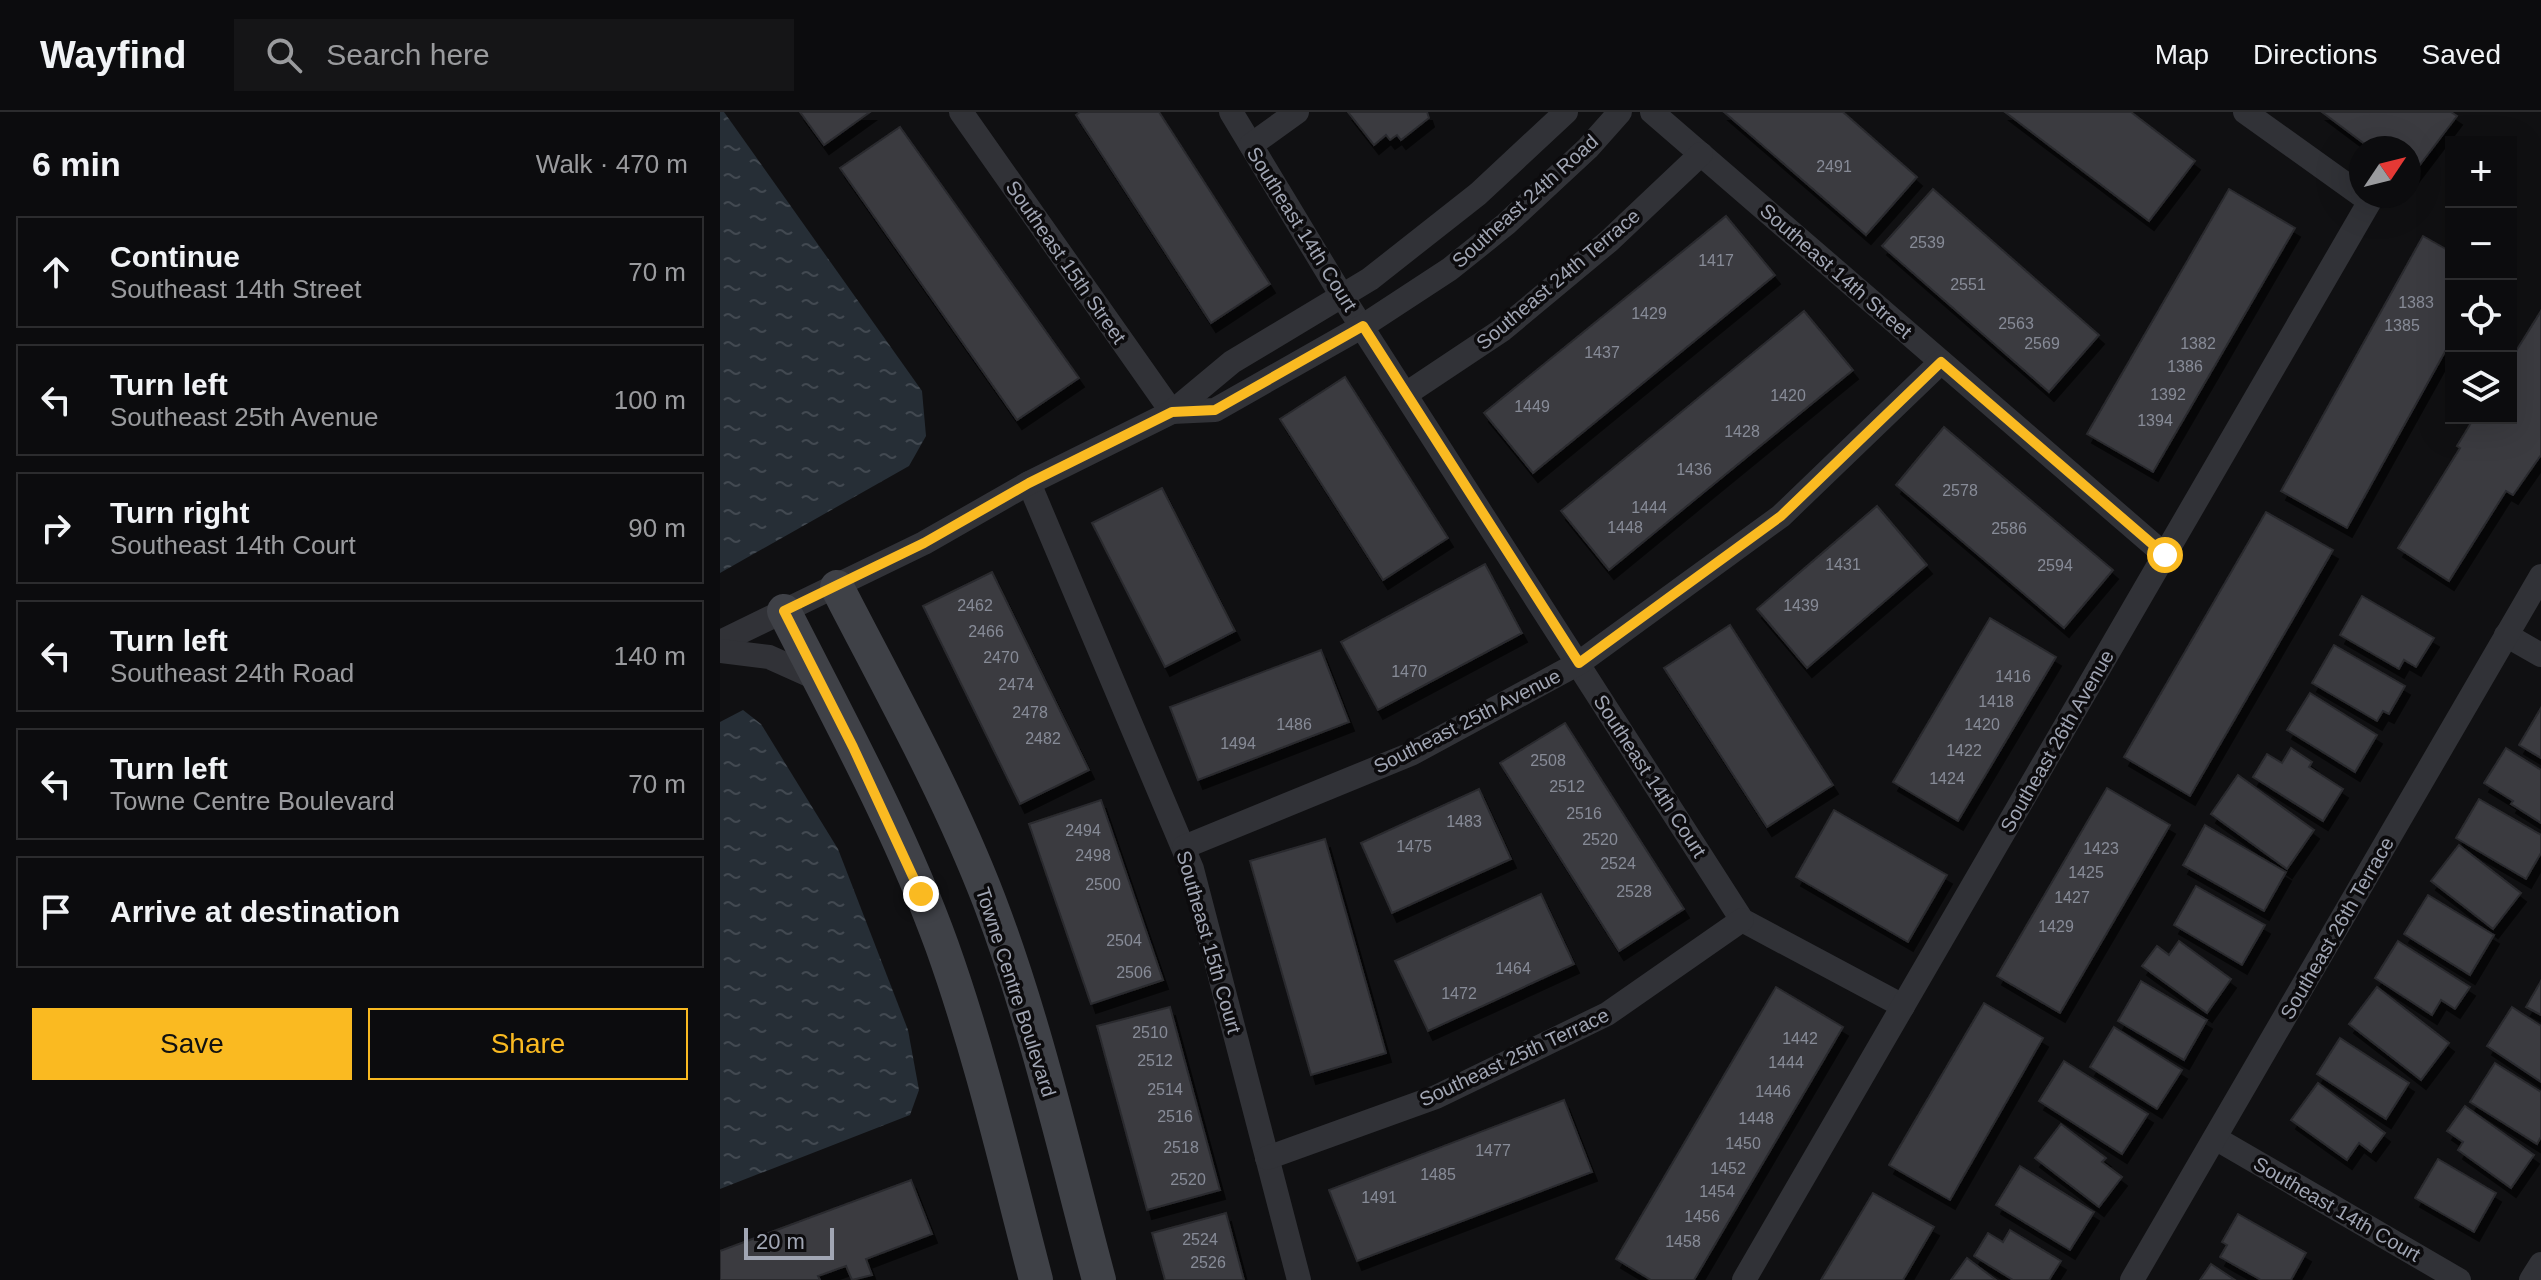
<!DOCTYPE html>
<html lang="en">
<head>
<meta charset="utf-8">
<style>
  body { margin:0; font-family:Arial,sans-serif; background:#151517; color:#f1f3f6 }
  .controls { position:absolute; right:24px; top:24px; display:grid; overflow:hidden; border-radius:0px; box-shadow:0 8px 32px #0002 }
  .controls button { width:72px; height:72px; display:grid; place-items:center; padding:0; border:0; border-bottom:2px solid #2c2c2e; background:#0c0c0e; color:#f1f3f6; font:40px sans-serif }
  .compass { position:absolute; left:1629px; top:24px; width:72px; height:72px; border-radius:50%; background:#0c0c0e; box-shadow:0 8px 32px #0002; rotate:55deg }
  .scale { position:absolute; left:24px; bottom:20px; width:90px; box-sizing:border-box; padding-left:8px; border:4px solid #a1a6b4; border-top:0; font-size:22px; line-height:28px; white-space:nowrap; color:#a1a6b4; -webkit-text-stroke:6px #0c0b0d; paint-order:stroke }
  .stop { position:absolute; width:24px; height:24px; margin:-18px; border:6px solid #faba21; border-radius:50%; background:#fff }
  .stop.end { background:#faba21; border-color:#fff; box-shadow:0 2px 8px #0008 }
  .list { margin:0; padding:0; list-style:none }
  h2 { display:flex; justify-content:space-between; align-items:center; height:104px; margin:0; padding:0 32px; font-size:34px }
  h2 small { font-size:26px; font-weight:400; color:#9a9b9e }
  .list li { display:grid; grid-template-columns:52px 1fr auto; gap:24px; align-items:center; box-sizing:border-box; height:112px; margin:0 16px 16px; padding:0 16px; border:2px solid #2c2c2e; border-radius:0px }
  .list b { display:block; font-size:30px; white-space:nowrap }
  .list p { margin:0; font-size:26px; white-space:nowrap; color:#9a9b9e }
  .list em { font-size:26px; font-style:normal; color:#9a9b9e }
  .actions { display:flex; gap:16px; padding:24px 32px }
  .actions a { flex:1; padding:18px 0; border:2px solid #faba21; border-radius:0px; text-align:center; font-size:28px; color:#faba21 }
  .actions .main { background:#faba21; color:#111 }
  .icon { flex:none; width:44px; height:44px; fill:none; stroke:currentColor; stroke-width:2; stroke-linecap:round; stroke-linejoin:round }
  .map { position:relative; flex:none; width:1821px; height:1168px; overflow:hidden }
  header { display:flex; align-items:center; gap:48px; box-sizing:border-box; height:112px; padding:0 40px; background:#0c0c0e; border-bottom:2px solid #2c2c2e }
  header strong { font-size:38px }
  nav { display:flex; gap:44px; margin-inline-start:auto; font-size:28px }
  .search { width:560px; height:72px; background:#151517; display:flex; align-items:center; gap:20px; box-sizing:border-box; padding:0 28px; border-radius:0px; color:#9a9b9e; font-size:30px }
  main { display:flex }
  aside { flex:1; background:#0c0c0e }
  .map>svg:first-child { display:block }
</style>
</head>
<body>
<header>
<strong>Wayfind</strong>
<div class="search"><svg class="icon" aria-label="search" viewBox="0 0 24 24"><circle cx="10" cy="10" r="6"/><path d="M15 15l6 6"/></svg>Search here</div>
<nav><a>Map</a><a>Directions</a><a>Saved</a></nav>
</header>
<main>
<aside>
<h2>6 min<small>Walk · 470 m</small></h2>
<ul class="list">
<li><svg class="icon" aria-label="ahead" viewBox="0 0 24 24"><path d="M12 20V5M6 11l6-6 6 6"/></svg><div><b>Continue</b><p>Southeast 14th Street</p></div><em>70 m</em></li>
<li><svg class="icon" aria-label="left" viewBox="0 0 24 24"><path d="M17 20v-9H6M10 6l-5 5 5 5"/></svg><div><b>Turn left</b><p>Southeast 25th Avenue</p></div><em>100 m</em></li>
<li><svg class="icon" aria-label="right" viewBox="0 0 24 24"><path d="M7 20v-9h11M14 6l5 5-5 5"/></svg><div><b>Turn right</b><p>Southeast 14th Court</p></div><em>90 m</em></li>
<li><svg class="icon" aria-label="left" viewBox="0 0 24 24"><path d="M17 20v-9H6M10 6l-5 5 5 5"/></svg><div><b>Turn left</b><p>Southeast 24th Road</p></div><em>140 m</em></li>
<li><svg class="icon" aria-label="left" viewBox="0 0 24 24"><path d="M17 20v-9H6M10 6l-5 5 5 5"/></svg><div><b>Turn left</b><p>Towne Centre Boulevard</p></div><em>70 m</em></li>
<li><svg class="icon" aria-label="arrive" viewBox="0 0 24 24"><path d="M6 21V4h12l-3 4 3 4H6"/></svg><div><b>Arrive at destination</b></div></li>
</ul>
<div class="actions"><a class="main">Save</a><a>Share</a></div>
</aside>
<div class="map">
<svg width="1821" height="1168" viewBox="0 0 1821 1168">
  <defs>
    <pattern id="water-ripples" width="26" height="14" patternUnits="userSpaceOnUse" patternTransform="scale(2)"><rect width="26" height="14" fill="#262e36"/><path d="M2 4q2-2 4 0t4 0M15 11q2-2 4 0t4 0" fill="none" stroke="#424951"/></pattern>
    <filter id="shadow"><feDropShadow dx="5" dy="9" stdDeviation="0" flood-color="#0009"/></filter>
  </defs>
  <rect width="100%" height="100%" fill="#101012"/>
  <g fill="url(#water-ripples)">
    <polygon points="0,0 4,0 202,279 206,324 189,354 0,461"/>
    <polygon points="23,598 41,612 118,737 188,918 199,978 190,1003 0,1077 0,610"/>
  </g>
  <g fill="#3a3b40" stroke="#2a2a2e" stroke-width="2" filter="url(#shadow)">
    <polygon points="80,0 150,0 104,33"/>
    <polygon points="360,0 439,0 550,172 491,211 356,3"/>
    <polygon points="628,0 707,0 709,6 681,28 677,23 670,28 666,23 654,33"/>
    <polygon points="1004,0 1123,0 1197,65 1146,123"/>
    <polygon points="1285,0 1411,0 1475,49 1429,109"/>
    <polygon points="1602,0 1731,0 1737,4 1690,66 1689,36 1650,36"/>
    <polygon points="180,15 359,266 297,308 120,56"/>
    <polygon points="1213,77 1379,223 1329,280 1162,134"/>
    <polygon points="1509,77 1575,116 1433,360 1367,322"/>
    <polygon points="1006,104 1055,163 813,361 764,301"/>
    <polygon points="1703,124 1731,140 1731,229 1627,416 1561,379"/>
    <polygon points="1084,199 1133,258 889,458 841,399"/>
    <polygon points="1821,199 1821,343 1793,383 1786,379 1729,469 1678,436 1740,336 1737,334 1754,306 1791,306 1791,247"/>
    <polygon points="625,265 728,426 663,468 560,307"/>
    <polygon points="1224,315 1393,458 1344,516 1176,373"/>
    <polygon points="442,376 515,519 445,555 372,411"/>
    <polygon points="1157,394 1207,453 1087,556 1037,497"/>
    <polygon points="1546,400 1613,438 1470,684 1404,645"/>
    <polygon points="765,452 802,521 658,598 621,530"/>
    <polygon points="272,460 369,658 300,692 203,494"/>
    <polygon points="1642,484 1714,526 1696,555 1684,548 1679,557 1620,523"/>
    <polygon points="1270,506 1336,545 1238,709 1173,670"/>
    <polygon points="1010,513 1113,673 1047,715 944,556"/>
    <polygon points="1614,533 1685,574 1669,602 1663,599 1657,609 1592,571"/>
    <polygon points="601,538 629,610 478,668 450,595"/>
    <polygon points="1590,581 1657,623 1635,660 1567,618"/>
    <polygon points="1821,596 1821,646 1799,633"/>
    <polygon points="845,611 964,797 899,839 780,651"/>
    <polygon points="1571,636 1592,650 1589,655 1623,677 1603,709 1533,665 1547,642 1562,651"/>
    <polygon points="1786,636 1821,658 1821,711 1791,692 1793,689 1764,671"/>
    <polygon points="1518,663 1594,718 1567,757 1491,702"/>
    <polygon points="1387,676 1450,713 1340,901 1277,864"/>
    <polygon points="759,677 791,747 672,801 641,731"/>
    <polygon points="1759,687 1821,723 1821,741 1806,767 1736,726"/>
    <polygon points="381,688 443,868 371,892 309,712"/>
    <polygon points="1114,698 1227,763 1188,830 1076,765"/>
    <polygon points="1485,713 1566,760 1544,799 1463,753"/>
    <polygon points="605,727 666,941 591,963 530,749"/>
    <polygon points="1739,733 1801,781 1773,817 1711,769"/>
    <polygon points="1476,774 1545,813 1522,853 1454,813"/>
    <polygon points="821,782 854,852 708,919 675,849"/>
    <polygon points="1708,783 1774,823 1750,863 1684,822"/>
    <polygon points="1459,829 1511,867 1487,901 1422,854 1437,834 1449,843"/>
    <polygon points="1678,829 1750,875 1735,897 1721,888 1712,903 1655,866"/>
    <polygon points="1421,869 1487,908 1464,948 1398,909"/>
    <polygon points="1821,869 1821,903 1806,895"/>
    <polygon points="1056,875 1123,915 974,1168 931,1168 896,1147"/>
    <polygon points="1657,875 1729,931 1701,968 1629,912"/>
    <polygon points="1264,891 1323,926 1230,1088 1169,1053"/>
    <polygon points="450,895 500,1078 427,1098 377,914"/>
    <polygon points="1792,895 1821,914 1821,970 1767,934"/>
    <polygon points="1394,915 1462,958 1437,997 1370,955"/>
    <polygon points="1620,926 1689,971 1666,1007 1597,962"/>
    <polygon points="1344,949 1428,1002 1402,1042 1319,989"/>
    <polygon points="1775,951 1821,980 1821,1025 1817,1032 1750,990"/>
    <polygon points="1598,971 1665,1021 1651,1040 1639,1031 1627,1048 1571,1008"/>
    <polygon points="844,988 872,1060 637,1149 609,1078"/>
    <polygon points="1745,994 1814,1043 1791,1076 1738,1038 1743,1030 1727,1019"/>
    <polygon points="1341,1012 1386,1046 1382,1050 1402,1065 1379,1095 1315,1046"/>
    <polygon points="1718,1047 1776,1081 1754,1120 1695,1086"/>
    <polygon points="1300,1054 1374,1100 1350,1138 1276,1093"/>
    <polygon points="191,1068 212,1122 146,1147 152,1163 132,1168 126,1154 98,1164 100,1168 0,1168 0,1139"/>
    <polygon points="1153,1081 1214,1115 1183,1168 1101,1168"/>
    <polygon points="506,1101 524,1168 445,1168 432,1121"/>
    <polygon points="1518,1102 1586,1141 1571,1168 1541,1168 1500,1145 1507,1133 1502,1130"/>
    <polygon points="1290,1118 1341,1149 1329,1168 1293,1168 1254,1144 1268,1121 1283,1130"/>
    <polygon points="1247,1146 1276,1168 1231,1168"/>
    <polygon points="1491,1152 1515,1168 1480,1168"/>
  </g>
  <g fill="none" stroke-linecap="round" stroke-linejoin="round">
    <g stroke="#313237" stroke-width="24">
      <polyline points="241,0 452,300"/>
      <polyline points="511,0 622,184 1022,808 1183,894"/>
      <polyline points="932,0 1445,443"/>
      <polyline points="1525,0 1641,83"/>
      <polyline points="531,33 577,0"/>
      <polyline points="686,282 782,218 889,129 981,42"/>
      <polyline points="452,300 495,298 643,214 730,157 786,112 868,36 900,0"/>
      <polyline points="309,371 472,757 579,1168"/>
      <polyline points="1786,523 1821,543"/>
      <polyline points="0,530 204,431 309,371 452,300 512,250 650,167 758,82 846,0"/>
      <polyline points="0,539 49,545 98,567"/>
      <polyline points="464,735 691,642 859,551 1061,404 1221,250"/>
      <polyline points="1495,1026 1739,1168"/>
      <polyline points="547,1046 716,985 887,902 1022,808"/>
      <polyline points="1024,1168 1650,89 1643,84"/>
      <polyline points="1412,1168 1821,464"/>
      <polyline points="1811,1168 1821,1152"/>
    </g>
    <g stroke="#3f4147" stroke-width="34">
      <path d="M117,475C170,578 227,679 269,788C316,911 345,1041 379,1168"/>
      <path d="M64,499C120,609 180,718 222,834C261,943 287,1057 316,1168"/>
    </g>
  </g>
  <g fill="none" stroke-linecap="round" stroke-linejoin="round">
    <polyline stroke="#faba21" stroke-width="10" points="201,782 133,635 64,499 204,431 309,371 452,300 495,298 643,214 859,551 1061,404 1221,250 1445,443"/>
  </g>
  <g text-anchor="middle" stroke-width="7" stroke-linejoin="round" paint-order="stroke">
    <g font-size="16" fill="#878b97">
      <text x="1114" y="60">2491</text>
      <text x="1207" y="136">2539</text>
      <text x="996" y="154">1417</text>
      <text x="1248" y="178">2551</text>
      <text x="1696" y="196">1383</text>
      <text x="929" y="207">1429</text>
      <text x="1296" y="217">2563</text>
      <text x="1682" y="219">1385</text>
      <text x="1322" y="237">2569</text>
      <text x="1478" y="237">1382</text>
      <text x="882" y="246">1437</text>
      <text x="1465" y="260">1386</text>
      <text x="1448" y="288">1392</text>
      <text x="1068" y="289">1420</text>
      <text x="812" y="300">1449</text>
      <text x="1435" y="314">1394</text>
      <text x="1022" y="325">1428</text>
      <text x="974" y="363">1436</text>
      <text x="1240" y="384">2578</text>
      <text x="929" y="401">1444</text>
      <text x="905" y="421">1448</text>
      <text x="1289" y="422">2586</text>
      <text x="1123" y="458">1431</text>
      <text x="1335" y="459">2594</text>
      <text x="255" y="499">2462</text>
      <text x="1081" y="499">1439</text>
      <text x="266" y="525">2466</text>
      <text x="281" y="551">2470</text>
      <text x="689" y="565">1470</text>
      <text x="1293" y="570">1416</text>
      <text x="296" y="578">2474</text>
      <text x="1276" y="595">1418</text>
      <text x="310" y="606">2478</text>
      <text x="574" y="618">1486</text>
      <text x="1262" y="618">1420</text>
      <text x="323" y="632">2482</text>
      <text x="518" y="637">1494</text>
      <text x="1244" y="644">1422</text>
      <text x="828" y="654">2508</text>
      <text x="1227" y="672">1424</text>
      <text x="847" y="680">2512</text>
      <text x="864" y="707">2516</text>
      <text x="744" y="715">1483</text>
      <text x="363" y="724">2494</text>
      <text x="880" y="733">2520</text>
      <text x="694" y="740">1475</text>
      <text x="1381" y="742">1423</text>
      <text x="373" y="749">2498</text>
      <text x="898" y="757">2524</text>
      <text x="1366" y="766">1425</text>
      <text x="383" y="778">2500</text>
      <text x="914" y="785">2528</text>
      <text x="1352" y="791">1427</text>
      <text x="1336" y="820">1429</text>
      <text x="404" y="834">2504</text>
      <text x="793" y="862">1464</text>
      <text x="414" y="866">2506</text>
      <text x="739" y="887">1472</text>
      <text x="430" y="926">2510</text>
      <text x="1080" y="932">1442</text>
      <text x="435" y="954">2512</text>
      <text x="1066" y="956">1444</text>
      <text x="445" y="983">2514</text>
      <text x="1053" y="985">1446</text>
      <text x="455" y="1010">2516</text>
      <text x="1036" y="1012">1448</text>
      <text x="1023" y="1037">1450</text>
      <text x="461" y="1041">2518</text>
      <text x="773" y="1044">1477</text>
      <text x="1008" y="1062">1452</text>
      <text x="718" y="1068">1485</text>
      <text x="468" y="1073">2520</text>
      <text x="997" y="1085">1454</text>
      <text x="659" y="1091">1491</text>
      <text x="982" y="1110">1456</text>
      <text x="480" y="1133">2524</text>
      <text x="963" y="1135">1458</text>
      <text x="488" y="1156">2526</text>
    </g>
    <g font-size="20" fill="#a1a6b4" stroke="#0c0b0d">
      <text transform="translate(805 89) rotate(-42)" y="7">Southeast 24th Road</text>
      <text transform="translate(582 117) rotate(58)" y="7">Southeast 14th Court</text>
      <text transform="translate(346 150) rotate(55)" y="7">Southeast 15th Street</text>
      <text transform="translate(1116 159) rotate(41)" y="7">Southeast 14th Street</text>
      <text transform="translate(838 167) rotate(-40)" y="7">Southeast 24th Terrace</text>
      <text transform="translate(747 609) rotate(-27)" y="7">Southeast 25th Avenue</text>
      <text transform="translate(1337 629) rotate(-60)" y="7">Southeast 26th Avenue</text>
      <text transform="translate(930 664) rotate(57)" y="7">Southeast 14th Court</text>
      <text transform="translate(1617 816) rotate(-60)" y="7">Southeast 26th Terrace</text>
      <text transform="translate(489 830) rotate(74)" y="7">Southeast 15th Court</text>
      <text transform="translate(296 880) rotate(72)" y="7">Towne Centre Boulevard</text>
      <text transform="translate(794 945) rotate(-25)" y="7">Southeast 25th Terrace</text>
      <text transform="translate(1617 1097) rotate(30)" y="7">Southeast 14th Court</text>
    </g>
  </g>
</svg>
<div class="controls">
<button>+</button>
<button>−</button>
<button><svg class="icon" aria-label="locate" viewBox="0 0 24 24"><circle cx="12" cy="12" r="6"/><path d="M12 2v4M12 18v4M2 12h4M18 12h4"/></svg></button>
<button><svg class="icon" aria-label="layers" viewBox="0 0 24 24"><path d="M12 4l9 5-9 5-9-5zM3 14l9 5 9-5"/></svg></button>
</div>
<svg class="compass" viewBox="-18 -18 36 36"><path d="M0-13l5 13h-10z" fill="#e53935"/><path d="M0 13l5-13h-10z" fill="#9a9b9e"/></svg>
<div class="scale">20 m</div>
<div class="stop" style="left:1445px;top:443px"></div>
<div class="stop end" style="left:201px;top:782px"></div>
</div>
</main>
</body>
</html>
